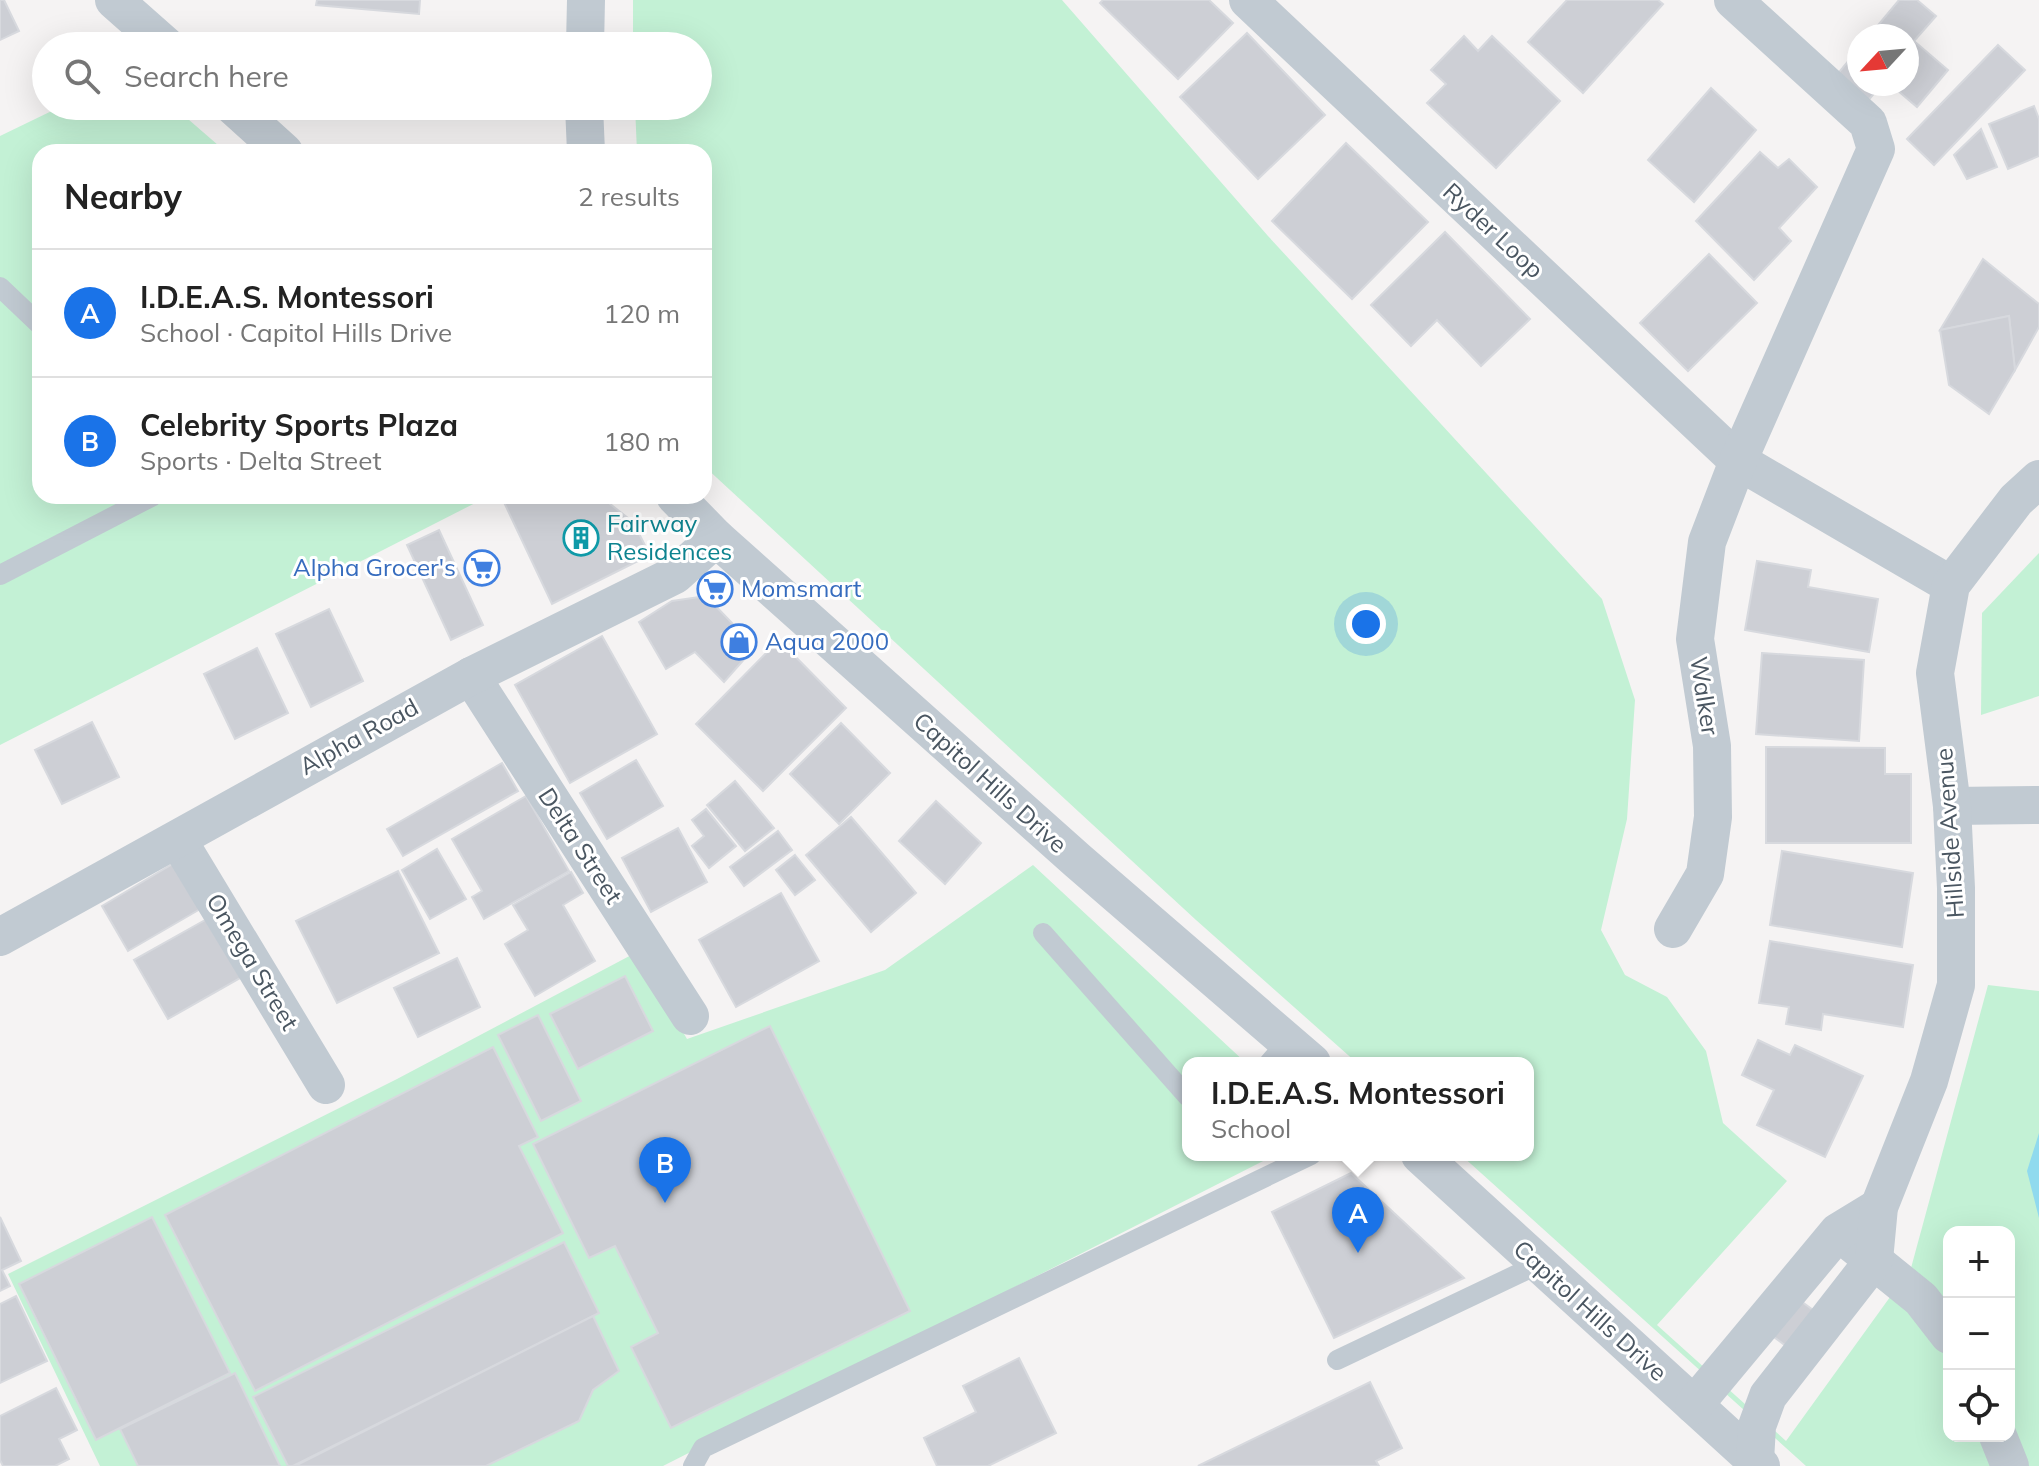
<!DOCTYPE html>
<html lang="en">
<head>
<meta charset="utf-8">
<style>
  body { margin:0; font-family:Mulish,sans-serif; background:#f6f6f6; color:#222 }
  .controls { position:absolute; right:24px; bottom:24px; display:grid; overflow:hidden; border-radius:16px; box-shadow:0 8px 32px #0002 }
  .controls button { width:72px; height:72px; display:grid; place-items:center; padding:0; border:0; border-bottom:2px solid #e0e0e0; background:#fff; color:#222; font:40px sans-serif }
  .compass { position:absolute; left:1847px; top:24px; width:72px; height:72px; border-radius:50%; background:#fff; box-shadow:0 8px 32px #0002; rotate:244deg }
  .you { position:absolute; left:1366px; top:624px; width:28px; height:28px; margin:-20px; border:6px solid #fff; border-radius:50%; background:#1a73e8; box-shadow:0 0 0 12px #1a73e833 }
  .badge { display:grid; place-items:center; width:52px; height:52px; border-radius:50%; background:#1a73e8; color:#fff; font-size:26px; font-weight:700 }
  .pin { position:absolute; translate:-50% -66px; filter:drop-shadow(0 2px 4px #0008) }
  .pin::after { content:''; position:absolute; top:42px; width:28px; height:24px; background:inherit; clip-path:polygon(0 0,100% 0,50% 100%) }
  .popup { position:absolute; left:1182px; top:1057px; width:352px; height:104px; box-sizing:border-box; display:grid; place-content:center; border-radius:16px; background:#fff; filter:drop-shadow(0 2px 6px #0005); font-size:26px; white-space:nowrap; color:#767676 }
  .popup b { font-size:30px; color:#222 }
  .popup::after { content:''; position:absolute; left:50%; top:100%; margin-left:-16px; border:16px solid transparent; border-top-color:#fff }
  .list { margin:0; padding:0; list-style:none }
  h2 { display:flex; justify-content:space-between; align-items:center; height:104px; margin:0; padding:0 32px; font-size:34px }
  h2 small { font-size:26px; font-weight:400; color:#767676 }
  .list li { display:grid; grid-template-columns:52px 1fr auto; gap:24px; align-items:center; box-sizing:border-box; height:128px; padding:0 32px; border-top:2px solid #e0e0e0 }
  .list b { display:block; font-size:30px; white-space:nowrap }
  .list p { margin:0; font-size:26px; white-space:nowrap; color:#767676 }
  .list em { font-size:26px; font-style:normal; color:#767676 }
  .icon { flex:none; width:44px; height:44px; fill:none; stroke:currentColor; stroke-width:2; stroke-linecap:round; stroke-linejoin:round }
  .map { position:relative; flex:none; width:2039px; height:1466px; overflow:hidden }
  .search { position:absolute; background:#fff; box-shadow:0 8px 32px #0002; left:32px; top:32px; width:680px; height:88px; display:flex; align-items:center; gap:20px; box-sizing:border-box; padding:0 28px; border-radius:44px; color:#767676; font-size:30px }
  .panel { position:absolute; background:#fff; box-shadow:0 8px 32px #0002; left:32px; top:144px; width:680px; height:360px; border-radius:24px }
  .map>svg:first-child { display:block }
</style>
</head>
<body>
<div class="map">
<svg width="2039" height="1466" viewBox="0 0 2039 1466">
  <rect width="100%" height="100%" fill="#f5f3f3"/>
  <g fill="#c3f1d5" fill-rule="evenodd">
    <path d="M633,0H1062L1268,236L1602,599L1635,700L1627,819L1601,930L1625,975L1667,997L1706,1051L1723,1123L1787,1181L1657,1325L1786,1441L1911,1268L1988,985L2039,991V1466H1806L1461,1155H1528V1063H1357L1196,920L704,466V152H637L635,106H698V46H633ZM1949,1232H2009V1436H1949Z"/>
    <polygon points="62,106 173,106 226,152 40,152 40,496 489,496 0,745 0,136"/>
    <polygon points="2039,553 2039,696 1981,715 1982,613"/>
    <polygon points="1033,865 1246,1063 1188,1063 1188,1155 1275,1155 663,1466 100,1466 8,1274 397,1079 637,952 687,1039 885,970"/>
  </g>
  <polygon fill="#90daee" points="2039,1133 2039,1218 2027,1171"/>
  <g fill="#cdcfd5" stroke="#d7d9de" stroke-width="2">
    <polygon points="0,0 4,0 19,31 0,40"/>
    <polygon points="317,0 420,0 419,14 316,5"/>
    <polygon points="1103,0 1209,0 1233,23 1178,79 1100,3"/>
    <polygon points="1567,0 1658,0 1663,4 1583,93 1528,42"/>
    <polygon points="1899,0 1917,0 1936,16 1914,41 1948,70 1917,107 1890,84 1907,84 1907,36 1869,36"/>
    <polygon points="1247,33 1325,115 1258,179 1180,97"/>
    <polygon points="1464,36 1478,51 1492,36 1560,101 1496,168 1427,103 1446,84 1431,70"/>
    <polygon points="1998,45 2025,70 1934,165 1907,139"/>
    <polygon points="1859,48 1859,84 1882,84 1866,103 1835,77"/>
    <polygon points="1711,88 1756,130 1694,202 1648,160"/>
    <polygon points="2034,106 2039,119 2039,156 2008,169 1989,124"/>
    <polygon points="1981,129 1997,167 1967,179 1954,155"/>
    <polygon points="1346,143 1428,222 1352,299 1272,221"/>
    <polygon points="1760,152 1778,168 1789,159 1817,187 1779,228 1791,241 1754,280 1696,221"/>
    <polygon points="1445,232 1530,319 1481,366 1437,320 1411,346 1371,305"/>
    <polygon points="1709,254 1757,303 1688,371 1640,323"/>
    <polygon points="1983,259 2039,304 2039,327 2015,370 2009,316 1940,330"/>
    <polygon points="2009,316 2015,370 1989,414 1949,385 1940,330"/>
    <polygon points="501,496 600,496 633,522 650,555 552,604"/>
    <polygon points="439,530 483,625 451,640 407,545"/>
    <polygon points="1757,561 1811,570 1808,587 1878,599 1869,652 1745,630"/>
    <polygon points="706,596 755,647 724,682 695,652 666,669 639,622 672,601"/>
    <polygon points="329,609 363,681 311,707 276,634"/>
    <polygon points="602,636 657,734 570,783 515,685"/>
    <polygon points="779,640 846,708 763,791 696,724"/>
    <polygon points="257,648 288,713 235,739 204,674"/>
    <polygon points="1762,653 1864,660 1859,741 1756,734"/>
    <polygon points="92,722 119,777 62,804 35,750"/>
    <polygon points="841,723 890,773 839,824 790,774"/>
    <polygon points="1766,747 1885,748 1885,774 1911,774 1911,843 1766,843"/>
    <polygon points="636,760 663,806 607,839 580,793"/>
    <polygon points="502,763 518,791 403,856 387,829"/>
    <polygon points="735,781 774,828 745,851 707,805"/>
    <polygon points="526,796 569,871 484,919 472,897 482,891 452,839"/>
    <polygon points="936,801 981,843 945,884 899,841"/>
    <polygon points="706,809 736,846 709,868 692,846 704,836 692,820"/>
    <polygon points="851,817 916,893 871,932 806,855"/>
    <polygon points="678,828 707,882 651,912 622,858"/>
    <polygon points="778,831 792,850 744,886 730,867"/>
    <polygon points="437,849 466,899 430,919 402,870"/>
    <polygon points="1782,851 1913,873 1902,947 1770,925"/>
    <polygon points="795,855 815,880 795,895 776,870"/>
    <polygon points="176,862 202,908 128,951 102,906"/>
    <polygon points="398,871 439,953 337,1003 296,921"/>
    <polygon points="571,872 583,893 563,905 595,961 535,996 505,944 528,930 513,905"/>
    <polygon points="781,893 819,961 736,1007 699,940"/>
    <polygon points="214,915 247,974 168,1019 134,960"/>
    <polygon points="1770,941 1913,965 1903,1027 1823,1014 1821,1030 1786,1024 1789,1007 1759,1003"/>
    <polygon points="457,958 480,1007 418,1037 394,988"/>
    <polygon points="625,976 653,1031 578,1069 550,1014"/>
    <polygon points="538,1015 581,1101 541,1121 498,1035"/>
    <polygon points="770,1026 910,1311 671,1428 631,1347 658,1333 615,1246 589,1258 533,1144"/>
    <polygon points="1758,1040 1790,1055 1795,1045 1863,1076 1825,1157 1757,1125 1774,1090 1742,1075"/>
    <polygon points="493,1047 538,1137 519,1146 563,1233 255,1391 165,1215"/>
    <polygon points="1351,1173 1464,1278 1334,1338 1272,1212"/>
    <polygon points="0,1217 21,1261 2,1270 10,1286 0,1291"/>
    <polygon points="152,1217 230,1373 96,1440 19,1284"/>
    <polygon points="564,1242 599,1313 293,1466 288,1466 253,1397"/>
    <polygon points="1790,1293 1813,1310 1786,1346 1763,1329"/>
    <polygon points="16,1296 47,1361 0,1383 0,1304"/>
    <polygon points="593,1316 619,1371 593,1390 579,1421 486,1466 295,1466"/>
    <polygon points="1019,1358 1056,1433 988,1466 937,1466 924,1438 976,1412 963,1386"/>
    <polygon points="235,1373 280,1466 138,1466 120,1429"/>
    <polygon points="1370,1382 1402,1448 1376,1461 1379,1466 1198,1466"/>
    <polygon points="56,1388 77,1430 59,1439 69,1459 55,1466 3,1466 0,1460 0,1416"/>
  </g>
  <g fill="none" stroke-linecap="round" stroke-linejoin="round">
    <g stroke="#c1cad2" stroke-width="20">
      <polyline points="0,287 40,325"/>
      <polyline points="0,575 153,496"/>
      <polyline points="1043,933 1188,1097"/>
      <polyline points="1269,1063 1287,1042"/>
      <polyline points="1337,1360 1539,1264"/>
      <polyline points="693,1466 703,1448 1311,1155"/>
    </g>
    <g stroke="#c1cad2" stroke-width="38">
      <polyline points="114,0 166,46"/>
      <polyline points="1248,0 1738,461 1951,585"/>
      <polyline points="585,46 586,0"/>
      <polyline points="233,106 284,152"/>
      <polyline points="584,106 586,152"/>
      <polyline points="675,496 716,538 1078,861 1312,1063"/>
      <polyline points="471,676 690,1016"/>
      <polyline points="1952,806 2039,805"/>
      <polyline points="178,840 326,1085"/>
      <polyline points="1673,929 1705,874 1713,817 1712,746 1695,639 1707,542 1738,461 1876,149 1868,123 1733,0"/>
      <polyline points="0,937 471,676 675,575 716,538"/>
      <polyline points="1420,1155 1761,1466"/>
      <polyline points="1853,1244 1921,1299 1949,1335"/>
      <polyline points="1694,1405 1838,1232 1879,1207"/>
      <polyline points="1998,1436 2010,1466"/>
      <polyline points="1755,1461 1757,1426 1768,1396 1874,1260 1879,1207 1929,1081 1956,985 1956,888 1952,806 1935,673 1951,585 2016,500 2039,479"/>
    </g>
  </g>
  <defs>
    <symbol id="building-ring" viewBox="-11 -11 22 22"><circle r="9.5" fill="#fff" stroke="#0f9aa8" stroke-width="1.5"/><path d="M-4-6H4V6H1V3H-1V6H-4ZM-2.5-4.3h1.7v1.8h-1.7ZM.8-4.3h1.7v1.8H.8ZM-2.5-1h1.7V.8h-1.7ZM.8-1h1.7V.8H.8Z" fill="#0f9aa8"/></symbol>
    <symbol id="supermarket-ring" viewBox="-11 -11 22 22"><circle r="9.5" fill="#fff" stroke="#3f7fe0" stroke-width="1.5"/><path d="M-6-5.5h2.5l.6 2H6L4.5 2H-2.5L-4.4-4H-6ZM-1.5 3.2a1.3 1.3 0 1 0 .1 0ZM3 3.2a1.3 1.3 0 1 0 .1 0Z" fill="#3f7fe0"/></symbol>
    <symbol id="shop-ring" viewBox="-11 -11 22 22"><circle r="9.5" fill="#fff" stroke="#3f7fe0" stroke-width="1.5"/><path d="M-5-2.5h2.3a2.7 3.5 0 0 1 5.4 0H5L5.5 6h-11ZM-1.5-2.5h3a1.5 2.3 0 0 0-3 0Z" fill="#3f7fe0"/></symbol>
  </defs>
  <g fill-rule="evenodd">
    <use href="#building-ring" x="561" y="518" width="40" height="40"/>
    <use href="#supermarket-ring" x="462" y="548" width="40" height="40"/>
    <use href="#supermarket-ring" x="695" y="569" width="40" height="40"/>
    <use href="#shop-ring" x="719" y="622" width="40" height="40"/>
  </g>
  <g text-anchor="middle" stroke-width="6" stroke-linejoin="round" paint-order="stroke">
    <g font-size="24" fill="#4a5661" stroke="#fff">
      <text transform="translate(1493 231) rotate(43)" y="8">Ryder Loop</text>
      <text transform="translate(1704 696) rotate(81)" y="8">Walker</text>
      <text transform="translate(359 737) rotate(-29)" y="8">Alpha Road</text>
      <text transform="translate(990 783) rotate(42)" y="8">Capitol Hills Drive</text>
      <text transform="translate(1950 833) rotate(-94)" y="8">Hillside Avenue</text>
      <text transform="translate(580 846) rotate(57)" y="8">Delta Street</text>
      <text transform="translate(252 962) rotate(59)" y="8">Omega Street</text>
      <text transform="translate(1590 1311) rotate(42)" y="8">Capitol Hills Drive</text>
    </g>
    <g font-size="24" fill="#0d838f" stroke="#fff" text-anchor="start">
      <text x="607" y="532">Fairway<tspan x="607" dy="28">Residences</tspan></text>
    </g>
    <g font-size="24" fill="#366cbe" stroke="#fff" text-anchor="start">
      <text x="456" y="576" text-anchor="end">Alpha Grocer's</text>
      <text x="741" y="597">Momsmart</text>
      <text x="765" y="650">Aqua 2000</text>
    </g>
  </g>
</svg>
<div class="controls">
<button>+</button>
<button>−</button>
<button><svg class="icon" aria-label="locate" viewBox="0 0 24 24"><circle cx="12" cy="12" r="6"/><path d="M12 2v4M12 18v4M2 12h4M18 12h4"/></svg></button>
</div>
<svg class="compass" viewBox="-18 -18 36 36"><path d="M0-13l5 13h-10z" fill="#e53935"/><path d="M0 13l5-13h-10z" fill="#767676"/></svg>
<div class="you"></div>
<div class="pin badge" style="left:1358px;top:1253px">A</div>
<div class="popup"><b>I.D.E.A.S. Montessori</b>School</div>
<div class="pin badge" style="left:665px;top:1203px">B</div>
<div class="search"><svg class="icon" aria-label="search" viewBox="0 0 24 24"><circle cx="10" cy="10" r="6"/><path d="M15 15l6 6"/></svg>Search here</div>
<section class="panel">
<h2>Nearby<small>2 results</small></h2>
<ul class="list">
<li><span class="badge">A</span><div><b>I.D.E.A.S. Montessori</b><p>School · Capitol Hills Drive</p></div><em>120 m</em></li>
<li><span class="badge">B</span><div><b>Celebrity Sports Plaza</b><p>Sports · Delta Street</p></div><em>180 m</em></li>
</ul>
</section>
</div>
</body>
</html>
